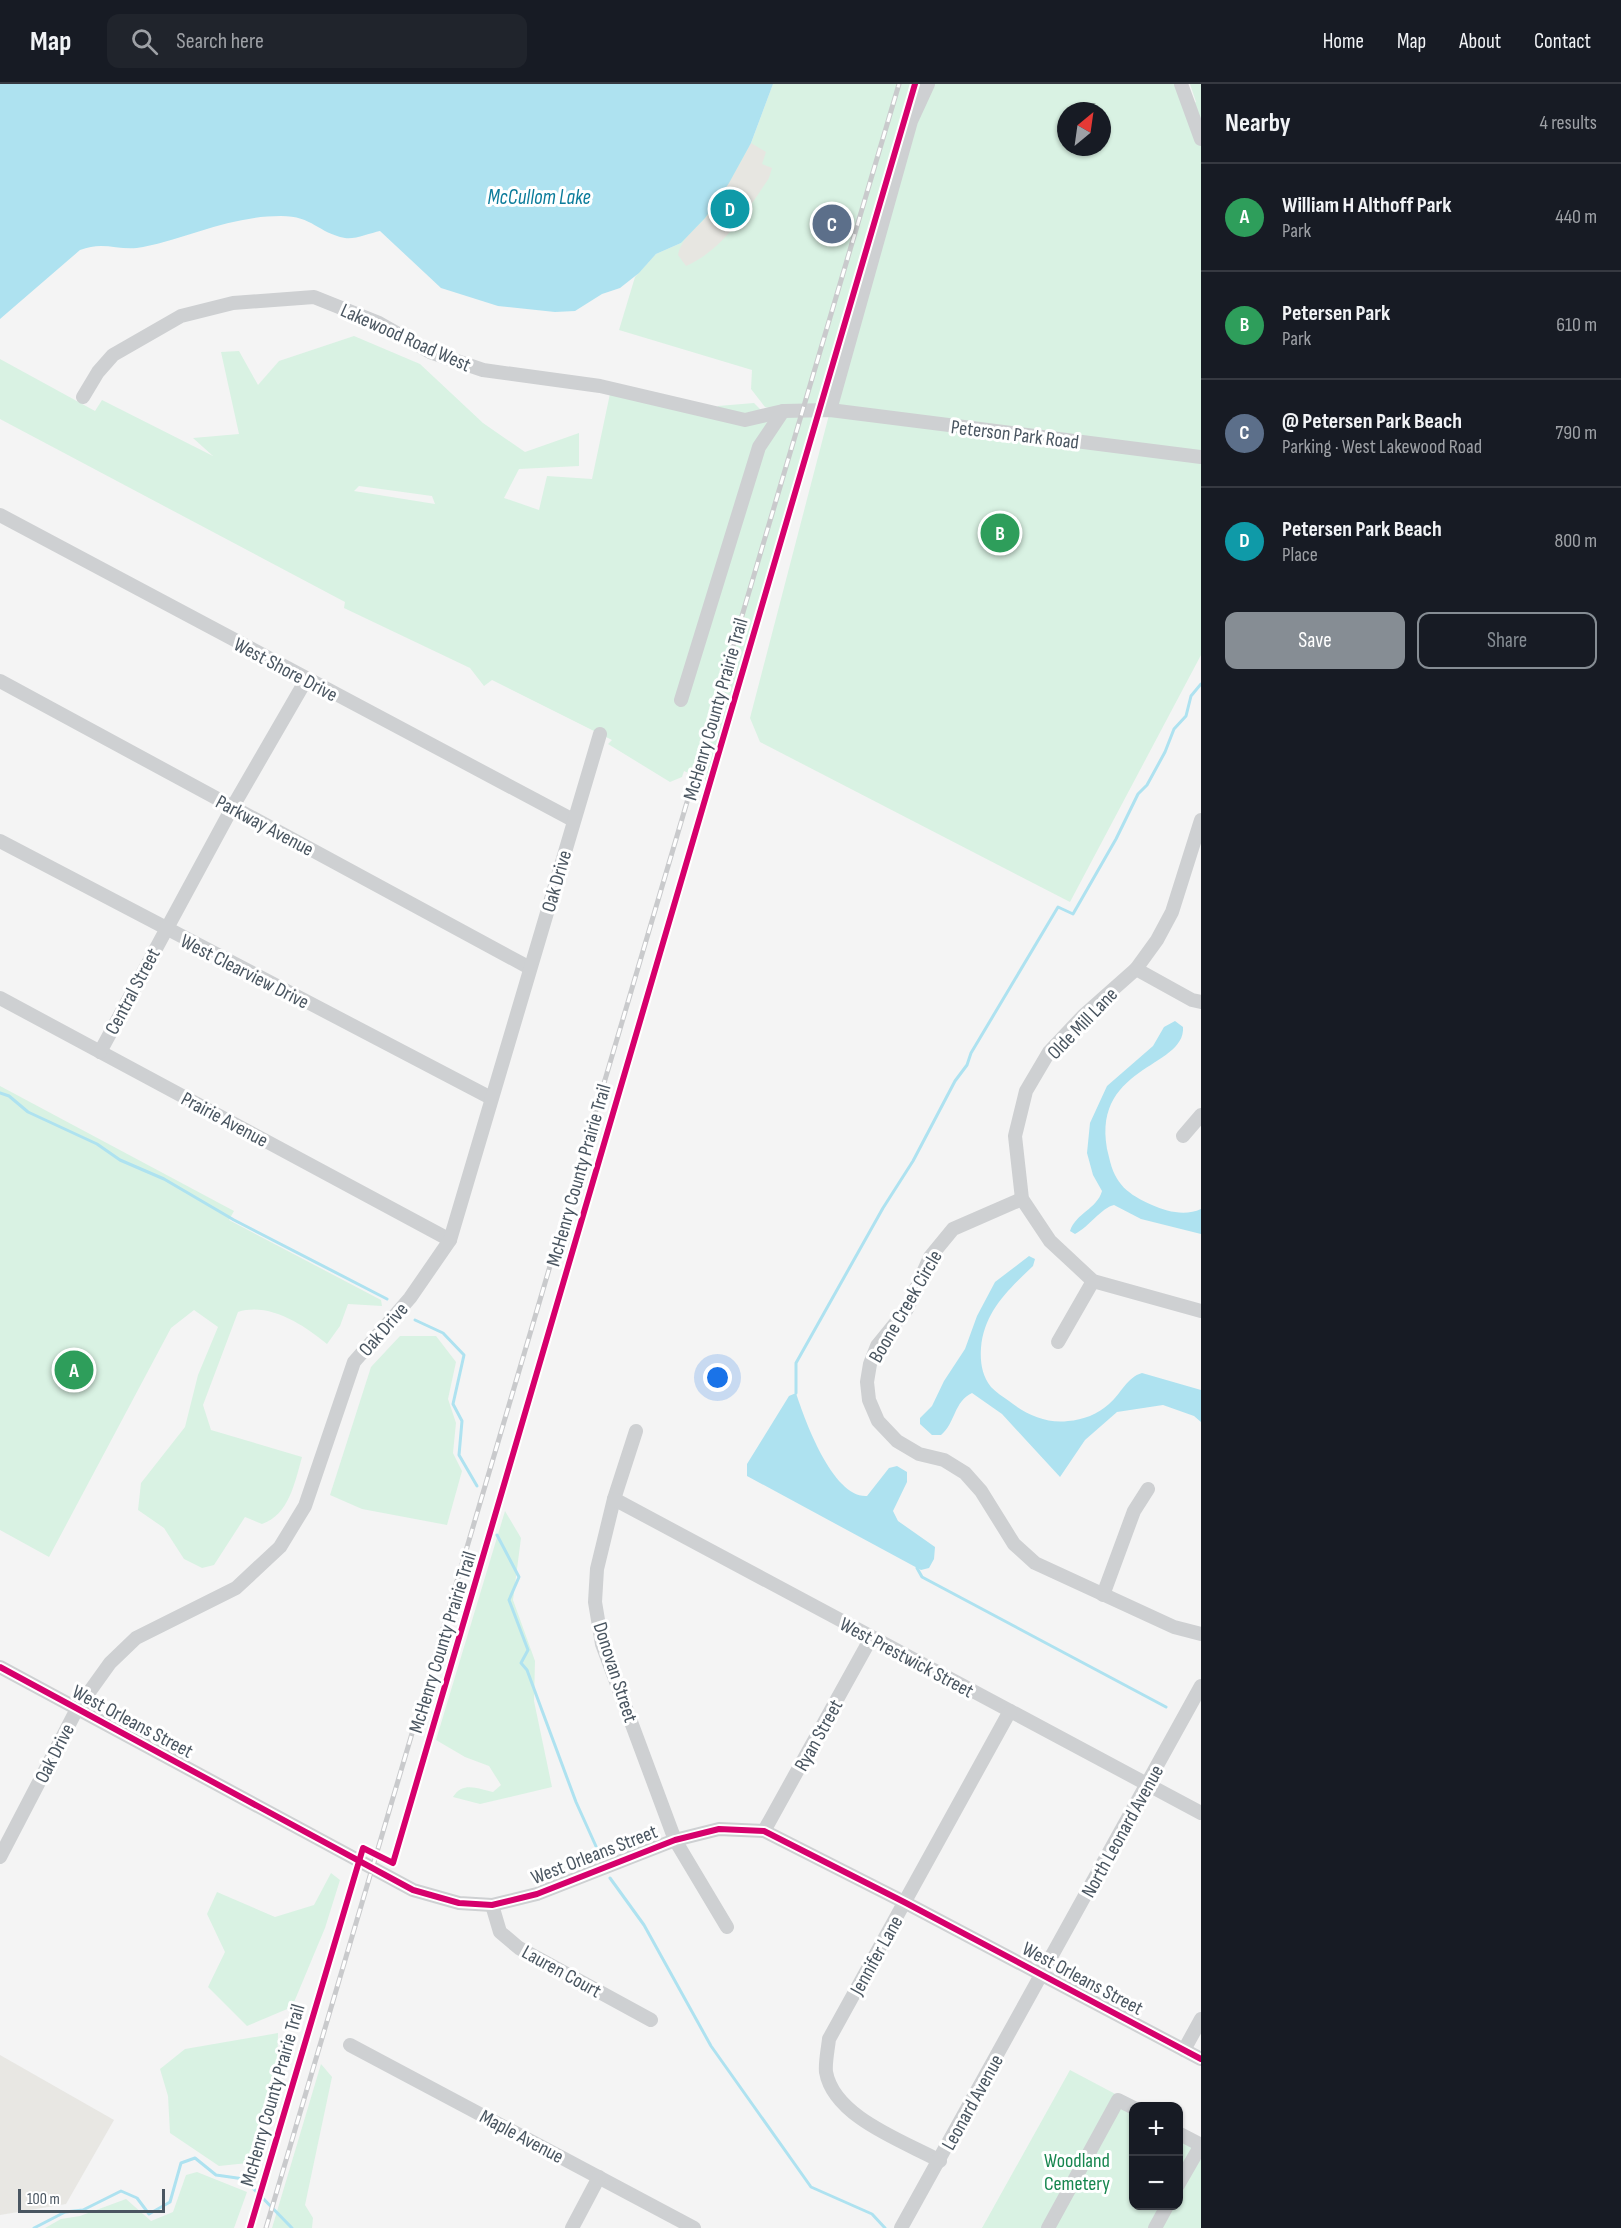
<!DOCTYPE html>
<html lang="en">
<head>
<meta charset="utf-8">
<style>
  body { margin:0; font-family:"Sofia Sans Condensed",sans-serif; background:#20242c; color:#f1f3f6 }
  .controls { position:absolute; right:18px; bottom:18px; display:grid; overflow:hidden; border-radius:12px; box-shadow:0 2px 4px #0004 }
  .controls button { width:54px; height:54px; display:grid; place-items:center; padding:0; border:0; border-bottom:2px solid #363941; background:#171b24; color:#f1f3f6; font:30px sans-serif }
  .compass { position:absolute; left:1057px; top:18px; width:54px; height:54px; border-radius:50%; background:#171b24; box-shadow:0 2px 4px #0004; rotate:29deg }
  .scale { position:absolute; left:18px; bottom:15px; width:147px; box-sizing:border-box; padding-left:6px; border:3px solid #4a5661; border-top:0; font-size:16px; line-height:21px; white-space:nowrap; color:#4a5661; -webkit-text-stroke:4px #fff; paint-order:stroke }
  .you { position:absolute; left:718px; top:1294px; width:21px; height:21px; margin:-15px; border:4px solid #fff; border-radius:50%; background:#1a73e8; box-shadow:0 0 0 9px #1a73e833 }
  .badge { display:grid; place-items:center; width:39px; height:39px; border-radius:50%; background:#868d94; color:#fff; font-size:20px; font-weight:700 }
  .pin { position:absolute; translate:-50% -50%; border:3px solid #fff; box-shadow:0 2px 6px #0006 }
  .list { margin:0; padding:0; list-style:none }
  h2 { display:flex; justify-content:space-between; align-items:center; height:78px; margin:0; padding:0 24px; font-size:26px }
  h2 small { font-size:20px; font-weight:400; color:#9ea1a6 }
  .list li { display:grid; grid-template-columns:39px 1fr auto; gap:18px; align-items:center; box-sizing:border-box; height:108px; padding:0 24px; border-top:2px solid #363941 }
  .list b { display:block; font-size:22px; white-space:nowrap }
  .list p { margin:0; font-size:20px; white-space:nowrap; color:#9ea1a6 }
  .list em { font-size:20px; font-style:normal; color:#9ea1a6 }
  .actions { display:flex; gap:12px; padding:18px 24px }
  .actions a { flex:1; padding:14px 0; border:2px solid #868d94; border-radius:12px; text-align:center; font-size:21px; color:#868d94 }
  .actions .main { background:#868d94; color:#fff }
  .icon { flex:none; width:33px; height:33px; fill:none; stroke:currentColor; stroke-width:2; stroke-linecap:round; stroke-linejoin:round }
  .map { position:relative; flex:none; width:1201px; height:2144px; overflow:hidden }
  header { display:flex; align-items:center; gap:36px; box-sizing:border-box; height:84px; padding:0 30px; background:#171b24; border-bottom:2px solid #363941 }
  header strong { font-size:28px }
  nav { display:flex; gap:33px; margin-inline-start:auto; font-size:21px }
  .search { width:420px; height:54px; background:#20242c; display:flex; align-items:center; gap:15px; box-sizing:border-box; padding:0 21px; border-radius:12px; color:#9ea1a6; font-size:22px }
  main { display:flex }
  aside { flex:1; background:#171b24 }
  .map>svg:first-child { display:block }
</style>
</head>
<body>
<header>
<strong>Map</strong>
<div class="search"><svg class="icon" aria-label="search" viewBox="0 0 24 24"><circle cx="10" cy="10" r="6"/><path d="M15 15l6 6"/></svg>Search here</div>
<nav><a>Home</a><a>Map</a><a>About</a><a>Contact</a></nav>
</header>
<main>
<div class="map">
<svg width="1201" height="2144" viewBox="0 0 1201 2144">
  <rect width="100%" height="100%" fill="#f4f4f4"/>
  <polygon fill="#e8e7e3" points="0,1971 114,2036 66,2120 0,2131"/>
  <g fill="#d9f2e3" fill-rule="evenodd">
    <path d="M773,0H1181L1189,21L1196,18L1190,0H1201V571L1070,818L760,658L750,634L830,327H819L711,699L684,687L682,693L670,698L608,660L612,656L492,596L484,602L470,584L344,524L345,518L0,335V275L95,327L102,316L213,372L193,354L239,350L221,268L239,267L258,301L279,277L354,252L420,280L483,339L525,368L579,349V382L519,385L504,414L539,426L547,392L592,395L611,305L714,328L718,322L754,319L766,331L781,327L765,323L751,305L752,286L619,246L635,193L656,170L681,159L751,59ZM1066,27H1102V63H1066ZM359,402L432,412L435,420L354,407Z"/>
    <path d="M0,1002L234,1127L229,1136L381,1216L382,1222L348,1220L340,1242L327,1260C304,1241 269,1218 238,1228L203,1321L211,1346L302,1373C295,1398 289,1431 262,1440L245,1433L214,1481L202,1484L184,1475L164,1444L138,1426L141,1399L185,1343L198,1291L218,1243L194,1226L171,1244L49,1473L0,1446Z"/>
    <polygon points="400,1252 436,1252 456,1278 448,1315 456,1339 453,1369 462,1387 447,1441 362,1425 330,1411 371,1283"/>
    <path d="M505,1427L521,1454L513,1516L535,1577L534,1617L552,1703L480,1720L453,1713C463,1697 478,1705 493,1708L501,1701L489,1682L465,1673L436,1656Z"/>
    <polygon points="331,1789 340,1796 325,1844 292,1923 247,1942 208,1903 225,1868 207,1830 217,1808 275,1833 314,1821"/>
    <polygon points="278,1949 277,1987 248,2079 219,2082 170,2049 168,2012 160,1985 185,1965"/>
    <polygon points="321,1980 332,1993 305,2121 313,2134 312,2144 272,2144"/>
    <polygon points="1070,1986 1138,2022 1134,2022 1134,2122 1178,2122 1179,2044 1201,2056 1201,2144 982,2144"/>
    <polygon points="197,2088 247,2108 234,2144 45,2144 61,2135 80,2132 126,2115 151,2137 173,2128 186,2091"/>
  </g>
  <path fill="#e7e6e1" d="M751,59L766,68L762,80L772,84L769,94C747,127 723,166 686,182L678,171C682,152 697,145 708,131C724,107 738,84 751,59Z"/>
  <g fill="#aee2f0">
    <path d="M0,0H773L751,59L729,99L705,134L681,159L656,170L639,189L620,204L602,210L575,227L555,228L498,222L441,204L380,147C370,149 354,156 345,154C318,149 313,132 281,132C230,132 191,153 143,163C120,168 104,156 80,166L0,235Z"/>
    <path d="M1175,937L1183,943C1186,985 1086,981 1109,1073C1115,1101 1128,1110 1152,1121C1167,1128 1186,1132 1201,1125V1150L1141,1135L1114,1121C1101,1124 1089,1143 1075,1150L1070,1147C1076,1129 1097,1125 1102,1107L1093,1091L1087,1069L1090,1039L1107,1002L1153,962L1164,943Z"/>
    <path d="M1029,1172L1035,1175L1033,1182C1008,1206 984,1228 981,1264C980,1278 982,1292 991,1303C996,1308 1003,1313 1009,1317C1025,1330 1047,1340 1068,1337C1083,1336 1098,1330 1109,1320C1121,1310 1127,1293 1142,1289L1201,1306V1338L1194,1332L1163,1321L1117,1328L1085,1356L1060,1393L1002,1330L972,1309C954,1317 955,1340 941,1351H932L920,1340V1334L932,1322L944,1297L965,1265L977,1232L995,1198Z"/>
    <path d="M796,1309C805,1337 833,1414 867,1412L889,1384L897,1382L907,1388V1398L893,1427L898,1437L935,1463L934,1475L929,1484L921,1486L747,1392V1380L789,1312Z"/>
  </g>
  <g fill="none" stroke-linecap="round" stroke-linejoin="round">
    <g stroke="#aee2f0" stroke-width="3">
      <polyline points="0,1009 9,1012 28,1028 97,1060 120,1076 164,1095 234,1136 387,1215"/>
      <polyline points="415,1236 443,1249 464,1271 453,1320 462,1337 459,1371 477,1402"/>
      <polyline points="796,1309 796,1279 883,1124 913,1077 955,997 967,981 971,969 1058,823 1073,830 1116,755 1138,710 1147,701 1165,668 1174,645 1186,632 1191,612 1201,600"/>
      <polyline points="497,1451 519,1493 509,1516 528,1566 521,1579 527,1586 576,1718 599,1769"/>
      <polyline points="917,1484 922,1493 1166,1623"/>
      <polyline points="610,1794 644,1841 711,1962 811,2103 872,2130 885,2144"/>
      <polyline points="34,2144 65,2128 83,2126 121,2107 137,2114 149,2130 170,2118 181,2079 195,2074 216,2091 244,2095 292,2144"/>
    </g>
    <g stroke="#ced0d2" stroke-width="14">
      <polyline points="1181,0 1201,55"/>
      <polyline points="83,313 98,288 113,271 181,232 233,219 314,213 379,239 430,268 483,286 600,302 745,336 783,327 830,326 1201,373"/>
      <polyline points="830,326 911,37 928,0"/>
      <polyline points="0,431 573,736"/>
      <polyline points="0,597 530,884"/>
      <polyline points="681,616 759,363 783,327"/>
      <polyline points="1201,736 1172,828 1157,856 1136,885 1083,932 1049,968 1026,1007 1015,1052 1022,1115 1050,1157 1093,1197 1201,1227"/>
      <polyline points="0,757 491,1014"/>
      <polyline points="1136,885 1192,916 1201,918"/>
      <polyline points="0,914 450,1156"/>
      <polyline points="100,968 232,724 306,596"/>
      <polyline points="1183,1052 1201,1031"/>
      <polyline points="1022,1115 953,1145 930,1173 907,1225 877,1262 870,1280 867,1298 869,1316 878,1337 897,1357 919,1370 944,1376 965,1389 981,1407 1014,1460 1035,1479 1174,1543 1201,1550"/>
      <polyline points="1058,1258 1093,1197"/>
      <polyline points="636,1347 614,1415 597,1485 595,1518 602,1560 675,1756 727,1843"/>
      <polyline points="614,1415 1201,1729"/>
      <polyline points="1103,1511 1134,1427 1148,1405"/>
      <polyline points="0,1583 413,1806 459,1819 492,1821 537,1810 675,1756 719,1745 764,1747 906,1819 1201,1975"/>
      <polyline points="764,1747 871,1554"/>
      <polyline points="0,1773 77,1625 110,1579 136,1554 236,1504 280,1463 305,1422 354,1278 410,1214 450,1156 600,650"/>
      <polyline points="492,1821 500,1848 519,1864 651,1936"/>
      <polyline points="350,1961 694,2144"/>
      <polyline points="1184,1966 1201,1935"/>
      <polyline points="1178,2049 1201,2061"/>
      <path d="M940,2077C903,2057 834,2033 826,1988C825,1978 828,1965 829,1955L1010,1627"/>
      <polyline points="1178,2101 1201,2061"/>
      <polyline points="572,2144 599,2093"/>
      <polyline points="901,2144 1201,1602"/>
      <polyline points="1048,2144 1118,2016 1134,2024"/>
      <polyline points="1155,2144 1167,2122"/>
    </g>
    <defs>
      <polyline id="rail" points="266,2144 899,0"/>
    </defs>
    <use href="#rail" stroke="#c9cacc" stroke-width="5"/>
    <use href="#rail" stroke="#fff" stroke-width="3" stroke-dasharray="9" stroke-linecap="butt"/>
    <defs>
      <g id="cycleway">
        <polyline points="0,1583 413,1806 459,1819 492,1821 537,1810 675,1756 719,1745 764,1747 906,1819 1201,1975"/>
        <polyline points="250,2144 363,1764 393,1779 915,0"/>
      </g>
    </defs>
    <use href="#cycleway" stroke="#fff" stroke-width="10"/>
    <use href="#cycleway" stroke="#d6006c" stroke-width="6"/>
  </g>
  <g text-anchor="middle" stroke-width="6" stroke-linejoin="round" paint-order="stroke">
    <g font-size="20" fill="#4a5661" stroke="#fff">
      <text transform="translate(406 253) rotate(24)" y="7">Lakewood Road West</text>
      <text transform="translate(1015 350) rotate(7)" y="7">Peterson Park Road</text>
      <text transform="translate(286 585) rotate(28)" y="7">West Shore Drive</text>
      <text transform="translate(715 625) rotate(-74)" y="7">McHenry County Prairie Trail</text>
      <text transform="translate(265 741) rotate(28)" y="7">Parkway Avenue</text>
      <text transform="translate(556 797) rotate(-74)" y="7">Oak Drive</text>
      <text transform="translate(245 887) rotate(27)" y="7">West Clearview Drive</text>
      <text transform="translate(132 907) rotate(-62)" y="7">Central Street</text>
      <text transform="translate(1082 939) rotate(-46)" y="7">Olde Mill Lane</text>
      <text transform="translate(225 1035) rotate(28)" y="7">Prairie Avenue</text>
      <text transform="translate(578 1091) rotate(-74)" y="7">McHenry County Prairie Trail</text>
      <text transform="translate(905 1222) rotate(-60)" y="7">Boone Creek Circle</text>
      <text transform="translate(383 1245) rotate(-49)" y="7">Oak Drive</text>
      <text transform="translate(442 1558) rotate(-73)" y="7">McHenry County Prairie Trail</text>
      <text transform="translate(907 1573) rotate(28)" y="7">West Prestwick Street</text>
      <text transform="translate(616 1588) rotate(72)" y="7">Donovan Street</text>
      <text transform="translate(133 1637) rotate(28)" y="7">West Orleans Street</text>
      <text transform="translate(818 1651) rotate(-61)" y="7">Ryan Street</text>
      <text transform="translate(54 1669) rotate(-63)" y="7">Oak Drive</text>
      <text transform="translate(1122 1747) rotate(-61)" y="7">North Leonard Avenue</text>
      <text transform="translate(594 1770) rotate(-21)" y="7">West Orleans Street</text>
      <text transform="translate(876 1871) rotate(-61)" y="7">Jennifer Lane</text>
      <text transform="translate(562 1887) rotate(29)" y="7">Lauren Court</text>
      <text transform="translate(1083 1894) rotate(28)" y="7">West Orleans Street</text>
      <text transform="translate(272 2011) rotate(-74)" y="7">McHenry County Prairie Trail</text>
      <text transform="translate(972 2018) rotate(-61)" y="7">Leonard Avenue</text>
      <text transform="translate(522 2052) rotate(28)" y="7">Maple Avenue</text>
    </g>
    <g font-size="20" fill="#17864f" stroke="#fff">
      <text x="1077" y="2083">Woodland<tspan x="1077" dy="23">Cemetery</tspan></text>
    </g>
    <g font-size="21" font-style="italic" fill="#0c7c9b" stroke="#fff">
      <text x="539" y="120">McCullom Lake</text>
    </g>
  </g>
</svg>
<div class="controls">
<button>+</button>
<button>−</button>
</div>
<svg class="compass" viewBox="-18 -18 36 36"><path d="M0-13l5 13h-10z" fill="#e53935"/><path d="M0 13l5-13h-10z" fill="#9ea1a6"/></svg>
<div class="scale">100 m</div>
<div class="you"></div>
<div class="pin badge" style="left:74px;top:1286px;background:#2e9e5b">A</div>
<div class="pin badge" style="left:1000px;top:449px;background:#2e9e5b">B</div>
<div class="pin badge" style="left:832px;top:140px;background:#5c6f8a">C</div>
<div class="pin badge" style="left:730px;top:125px;background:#0f9aa8">D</div>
</div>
<aside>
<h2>Nearby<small>4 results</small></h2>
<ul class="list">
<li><span class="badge" style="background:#2e9e5b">A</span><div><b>William H Althoff Park</b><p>Park</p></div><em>440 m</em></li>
<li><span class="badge" style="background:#2e9e5b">B</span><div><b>Petersen Park</b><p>Park</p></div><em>610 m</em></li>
<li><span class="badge" style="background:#5c6f8a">C</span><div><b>@ Petersen Park Beach</b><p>Parking · West Lakewood Road</p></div><em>790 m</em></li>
<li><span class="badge" style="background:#0f9aa8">D</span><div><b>Petersen Park Beach</b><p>Place</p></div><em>800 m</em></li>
</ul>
<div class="actions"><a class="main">Save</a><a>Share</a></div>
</aside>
</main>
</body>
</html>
